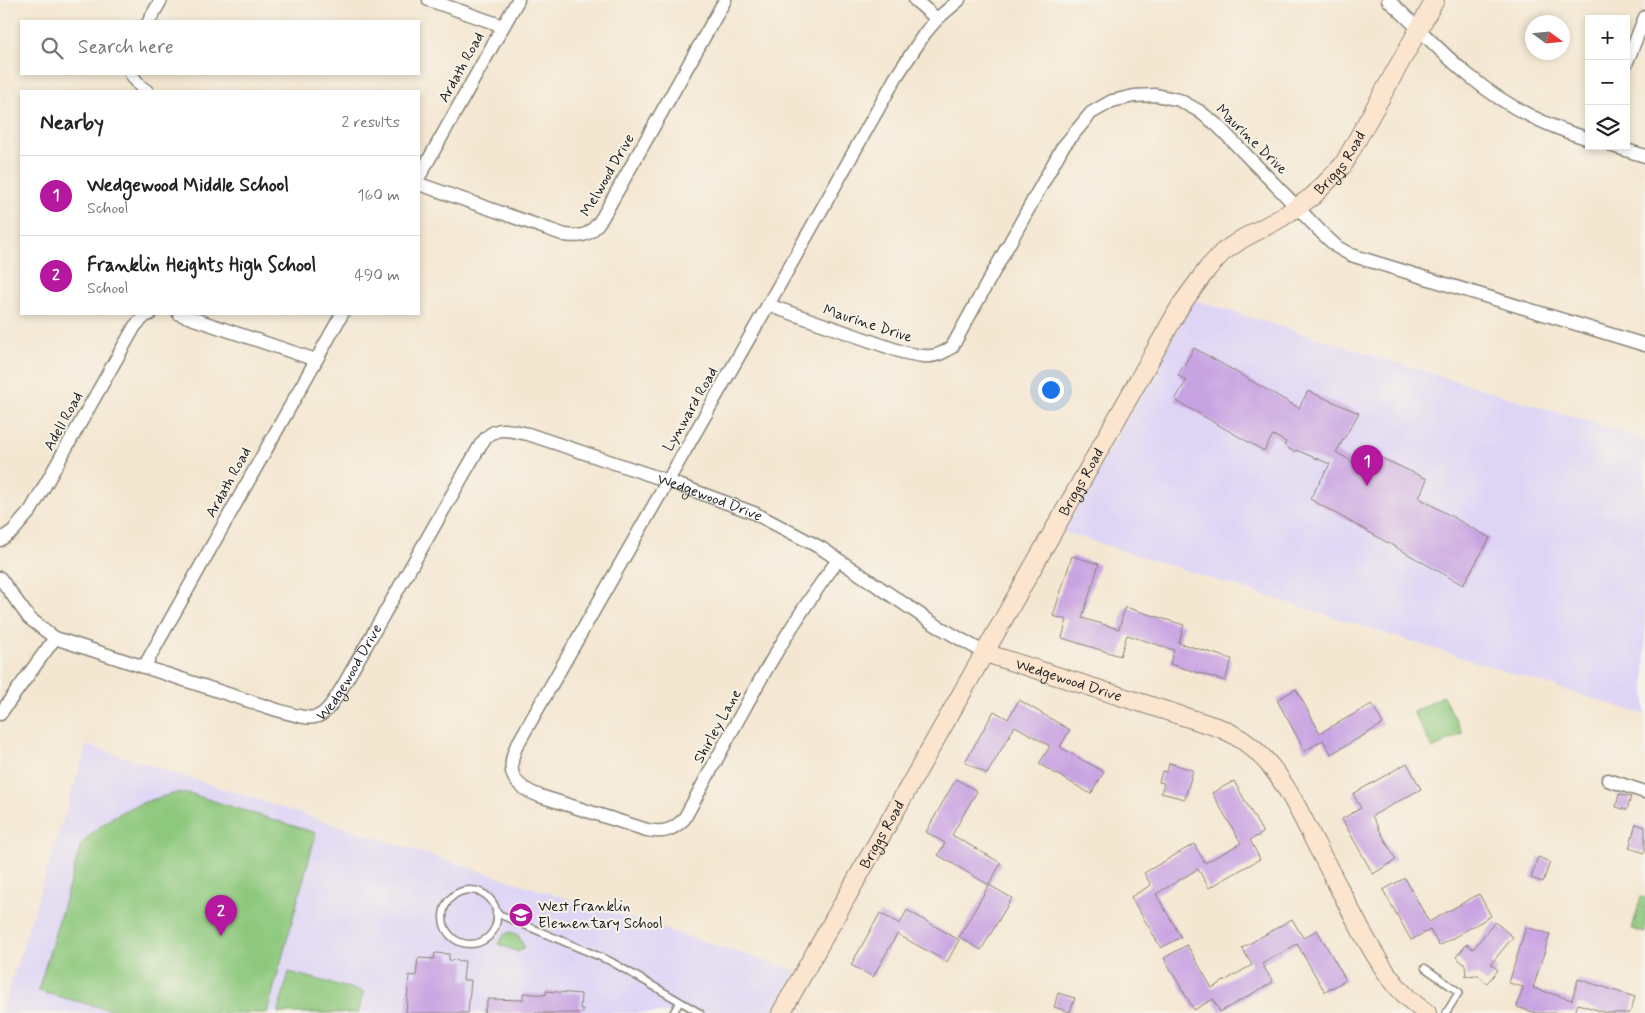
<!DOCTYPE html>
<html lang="en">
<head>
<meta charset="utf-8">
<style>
  body { margin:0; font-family:Mynerve,sans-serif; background:#f6f6f6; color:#222 }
  .controls { position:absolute; right:15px; top:15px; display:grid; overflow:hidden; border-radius:0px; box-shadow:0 2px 8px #0003 }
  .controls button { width:45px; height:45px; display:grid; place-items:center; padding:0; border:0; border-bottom:1px solid #e0e0e0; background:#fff; color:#222; font:25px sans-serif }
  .compass { position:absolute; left:1525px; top:15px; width:45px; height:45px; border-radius:50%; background:#fff; box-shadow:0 2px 8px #0003; rotate:105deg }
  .you { position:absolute; left:1050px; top:389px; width:18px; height:18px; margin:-12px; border:4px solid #fff; border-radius:50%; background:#1a73e8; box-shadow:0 0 0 8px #1a73e833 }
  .badge { display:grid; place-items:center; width:32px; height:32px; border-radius:50%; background:#b5179e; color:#fff; font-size:16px; font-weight:700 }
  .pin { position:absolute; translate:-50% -41px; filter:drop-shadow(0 1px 2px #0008) }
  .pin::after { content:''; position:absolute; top:26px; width:18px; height:15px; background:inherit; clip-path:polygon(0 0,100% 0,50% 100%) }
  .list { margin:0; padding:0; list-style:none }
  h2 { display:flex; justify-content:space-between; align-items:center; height:65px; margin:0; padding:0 20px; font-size:21px }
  h2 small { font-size:16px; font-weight:400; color:#767676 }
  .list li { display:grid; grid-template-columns:32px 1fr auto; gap:15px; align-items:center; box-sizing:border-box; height:80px; padding:0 20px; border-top:1px solid #e0e0e0 }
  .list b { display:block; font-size:19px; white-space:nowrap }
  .list p { margin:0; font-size:16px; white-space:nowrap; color:#767676 }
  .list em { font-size:16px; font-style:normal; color:#767676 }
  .icon { flex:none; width:28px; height:28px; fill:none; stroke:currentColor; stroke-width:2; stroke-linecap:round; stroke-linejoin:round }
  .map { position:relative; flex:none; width:1645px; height:1013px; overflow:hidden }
  .search { position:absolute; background:#fff; box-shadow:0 2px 8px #0003; left:20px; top:20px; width:400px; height:55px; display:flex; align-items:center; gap:12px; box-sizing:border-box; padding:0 18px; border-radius:0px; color:#767676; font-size:19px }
  .panel { position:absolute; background:#fff; box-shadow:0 2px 8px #0003; left:20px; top:90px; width:400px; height:225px; border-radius:0px }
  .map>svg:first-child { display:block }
</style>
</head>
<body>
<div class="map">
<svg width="1645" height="1013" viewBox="0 0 1645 1013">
  <rect width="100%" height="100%" fill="#f7f3e8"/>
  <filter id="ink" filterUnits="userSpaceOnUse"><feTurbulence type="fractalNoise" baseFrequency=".02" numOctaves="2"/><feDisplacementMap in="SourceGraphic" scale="10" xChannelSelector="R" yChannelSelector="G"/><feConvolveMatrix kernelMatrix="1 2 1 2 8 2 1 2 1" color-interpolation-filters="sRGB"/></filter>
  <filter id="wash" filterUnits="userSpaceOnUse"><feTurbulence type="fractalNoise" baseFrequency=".0096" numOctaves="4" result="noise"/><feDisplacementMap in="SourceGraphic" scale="20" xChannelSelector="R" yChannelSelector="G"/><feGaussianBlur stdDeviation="1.12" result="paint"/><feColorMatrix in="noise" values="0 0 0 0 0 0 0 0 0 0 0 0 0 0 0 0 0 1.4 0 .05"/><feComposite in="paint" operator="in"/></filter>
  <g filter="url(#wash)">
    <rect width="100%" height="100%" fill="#f4e7d2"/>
    <g fill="#ded5f5">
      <polygon points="1194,300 1645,439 1645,715 1063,532"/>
      <polygon points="87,745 442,859 797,971 773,1013 1,1013"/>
    </g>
    <g fill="#8dc87d" stroke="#54724c">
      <polygon points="1443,696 1463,733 1433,749 1413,712"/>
      <path d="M177,793H188L316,833L267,1013H122L38,991L81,845C109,813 136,803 177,793Z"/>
      <polygon points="1641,897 1645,898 1645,933 1632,929"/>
      <polygon points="511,932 518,935 524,947 518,952 498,944 505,934"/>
      <polygon points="289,972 364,992 358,1013 278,1013"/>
    </g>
    <g id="blocks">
      <g fill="#c8a3e2">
        <polygon points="1194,348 1299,408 1308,391 1359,413 1336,452 1366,470 1375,455 1427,479 1419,498 1490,538 1463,585 1310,499 1330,464 1296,450 1294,452 1284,445 1286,442 1273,435 1264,451 1175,400 1186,381 1178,375"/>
        <polygon points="1072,556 1099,564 1082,618 1119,629 1125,607 1184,625 1179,643 1232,659 1225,681 1170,664 1174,650 1127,635 1120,656 1062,638 1067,620 1053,616"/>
        <polygon points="1296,689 1320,733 1372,704 1383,724 1331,754 1323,740 1305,751 1277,700"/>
        <polygon points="1019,700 1070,730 1060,747 1104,772 1091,794 1039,764 1050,746 1015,726 987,774 965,762 994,711 1008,719"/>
        <polygon points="1169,763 1193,770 1185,799 1161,793 1164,783 1159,782 1162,771 1167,772"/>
        <polygon points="1407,763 1421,789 1372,816 1396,860 1373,874 1342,819 1361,808 1353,794"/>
        <polygon points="956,779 977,791 952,835 1001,863 989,885 1012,898 981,950 959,937 989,885 938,855 945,843 926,832"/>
        <polygon points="1234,781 1263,833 1250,840 1260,859 1209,888 1198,869 1156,894 1181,937 1161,948 1131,897 1151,885 1144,873 1194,844 1205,863 1241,843 1212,793"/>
        <polygon points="1619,794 1631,797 1627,810 1616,807"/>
        <polygon points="1636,824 1645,827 1645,853 1629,848"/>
        <polygon points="1538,857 1550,862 1543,882 1531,878"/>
        <polygon points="1405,878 1429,922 1479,894 1491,916 1439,946 1430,930 1411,940 1383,890"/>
        <polygon points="907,910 959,940 947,962 897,934 873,977 851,965 880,913 900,924"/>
        <polygon points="1292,919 1303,938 1317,930 1346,980 1325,992 1297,944 1262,964 1273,982 1220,1012 1213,999 1194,1010 1164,958 1187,945 1212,988 1252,965 1242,948"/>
        <polygon points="1495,922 1513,937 1491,964 1498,970 1487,983 1478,975 1466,976 1465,965 1456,957 1467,944 1473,949"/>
        <polygon points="1526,927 1550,934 1533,988 1572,1000 1578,979 1635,997 1630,1013 1607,1013 1578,1004 1575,1013 1536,1013 1517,1007 1523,987 1509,983"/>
        <polygon points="435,953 449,954 449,960 465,961 463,980 471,980 468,1013 406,1013 409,975 416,976 418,958 434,959"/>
        <polygon points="546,991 581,994 580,1009 583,1009 583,1013 484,1013 488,999 523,1000 523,993 546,995"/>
        <polygon points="1058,993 1075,998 1070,1012 1054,1007"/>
      </g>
    </g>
  </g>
  <g filter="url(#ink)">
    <use href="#blocks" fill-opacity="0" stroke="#888277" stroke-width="1"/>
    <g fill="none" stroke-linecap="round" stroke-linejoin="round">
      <defs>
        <g id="lane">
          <circle cx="470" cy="917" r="27"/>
          <polyline points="496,913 610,961 700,1013"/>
          <polyline points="1425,968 1459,992 1446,1013"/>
          <polyline points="673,1013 680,1002"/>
        </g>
        <g id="street">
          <polyline points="429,0 503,26"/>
          <polyline points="915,0 937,19"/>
          <path d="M1388,0C1415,24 1439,51 1467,74C1502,104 1545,126 1589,139"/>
          <polyline points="149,21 161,0"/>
          <polyline points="1626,64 1645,17"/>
          <polyline points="131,74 140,86 147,91"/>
          <polyline points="1613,146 1645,156"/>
          <polyline points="419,177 518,0"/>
          <path d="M419,184L565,235C585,238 591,234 602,218L725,0"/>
          <path d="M768,305L902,352C923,357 934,360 952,347L1062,148L1091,113L1112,101L1134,96L1156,95L1179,100L1199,111L1217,125L1322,233L1337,247L1351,255L1645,345"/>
          <polyline points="179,314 316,360"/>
          <polyline points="0,540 13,531 31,510 135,326 145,316 150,314"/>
          <path d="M838,560C777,640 733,731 684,819C672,831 663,833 647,830L540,796C515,787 505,774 516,747L768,305L896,77L925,33L937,19L959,0"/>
          <path id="s1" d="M0,578L29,618L55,638L277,710C318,722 321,723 343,686L481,444C495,424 507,430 528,434L668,481L754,513L821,548L934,624L985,653"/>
          <polyline points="144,667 342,314"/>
          <polyline points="0,714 55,638"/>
          <polyline points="1608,780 1645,792"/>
        </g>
        <g id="secondary">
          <path id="s2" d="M985,653L1220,728C1273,750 1292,798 1317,846C1332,875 1348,905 1363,934C1380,964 1397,994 1427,1013"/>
          <path id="s3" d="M781,1013L1181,305L1208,268L1223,252L1242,239L1281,218L1313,196L1343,165L1435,0"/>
        </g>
      </defs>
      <use href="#lane" stroke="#888277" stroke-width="9"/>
      <use href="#street" stroke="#888277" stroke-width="15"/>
      <use href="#secondary" stroke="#888277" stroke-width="20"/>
      <use href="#lane" stroke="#fff" stroke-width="6"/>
      <use href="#street" stroke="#fff" stroke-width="12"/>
      <use href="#secondary" stroke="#fbe5cf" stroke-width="18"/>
    </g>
  </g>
  <defs>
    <symbol id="school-disc" viewBox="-11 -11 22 22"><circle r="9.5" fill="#b5179e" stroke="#f7f3e8"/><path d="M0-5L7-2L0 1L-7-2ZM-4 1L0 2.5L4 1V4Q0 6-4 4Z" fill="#fff"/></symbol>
  </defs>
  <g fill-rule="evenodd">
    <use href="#school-disc" x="507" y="901" width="28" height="28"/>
  </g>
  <g text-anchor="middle" stroke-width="4" stroke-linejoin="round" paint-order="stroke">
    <g font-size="15" fill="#1c1c1c" stroke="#f7f3e8">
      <text transform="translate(461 67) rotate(-61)" y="5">Ardath Road</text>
      <text transform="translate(1252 139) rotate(44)" y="5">Maurine Drive</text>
      <text dy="5" stroke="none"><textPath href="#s3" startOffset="1030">Briggs Road</textPath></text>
      <text transform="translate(607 175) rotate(-60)" y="5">Melwood Drive</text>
      <text transform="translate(868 323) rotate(18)" y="5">Maurine Drive</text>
      <text transform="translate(690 409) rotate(-60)" y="5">Lynward Road</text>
      <text transform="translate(63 421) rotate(-61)" y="5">Adell Road</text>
      <text transform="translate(228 482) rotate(-61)" y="5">Ardath Road</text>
      <text dy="5" stroke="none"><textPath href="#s3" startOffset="610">Briggs Road</textPath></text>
      <text dy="5" stroke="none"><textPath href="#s1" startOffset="921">Wedgewood Drive</textPath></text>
      <text dy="5" stroke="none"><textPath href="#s1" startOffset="412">Wedgewood Drive</textPath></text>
      <text dy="5" stroke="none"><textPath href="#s2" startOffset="88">Wedgewood Drive</textPath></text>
      <text transform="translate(717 726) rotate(-61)" y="5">Shirley Lane</text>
      <text dy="5" stroke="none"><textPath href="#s3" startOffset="205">Briggs Road</textPath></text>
    </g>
    <g font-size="15" fill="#1c1c1c" stroke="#f7f3e8" text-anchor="start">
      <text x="538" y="911">West Franklin<tspan x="538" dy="17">Elementary School</tspan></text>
    </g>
  </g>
</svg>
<div class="controls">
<button>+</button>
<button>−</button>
<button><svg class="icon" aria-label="layers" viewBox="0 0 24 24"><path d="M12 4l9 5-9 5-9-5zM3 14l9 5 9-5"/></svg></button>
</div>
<svg class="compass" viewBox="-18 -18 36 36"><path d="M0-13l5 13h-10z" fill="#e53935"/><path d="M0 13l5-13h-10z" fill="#767676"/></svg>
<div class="you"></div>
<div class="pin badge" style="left:1367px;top:486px">1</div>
<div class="pin badge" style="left:221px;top:936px">2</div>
<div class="search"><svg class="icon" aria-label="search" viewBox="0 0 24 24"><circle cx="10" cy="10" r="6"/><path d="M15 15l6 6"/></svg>Search here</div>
<section class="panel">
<h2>Nearby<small>2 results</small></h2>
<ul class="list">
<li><span class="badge">1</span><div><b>Wedgewood Middle School</b><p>School</p></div><em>160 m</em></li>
<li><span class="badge">2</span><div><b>Franklin Heights High School</b><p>School</p></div><em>490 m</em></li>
</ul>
</section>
</div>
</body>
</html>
